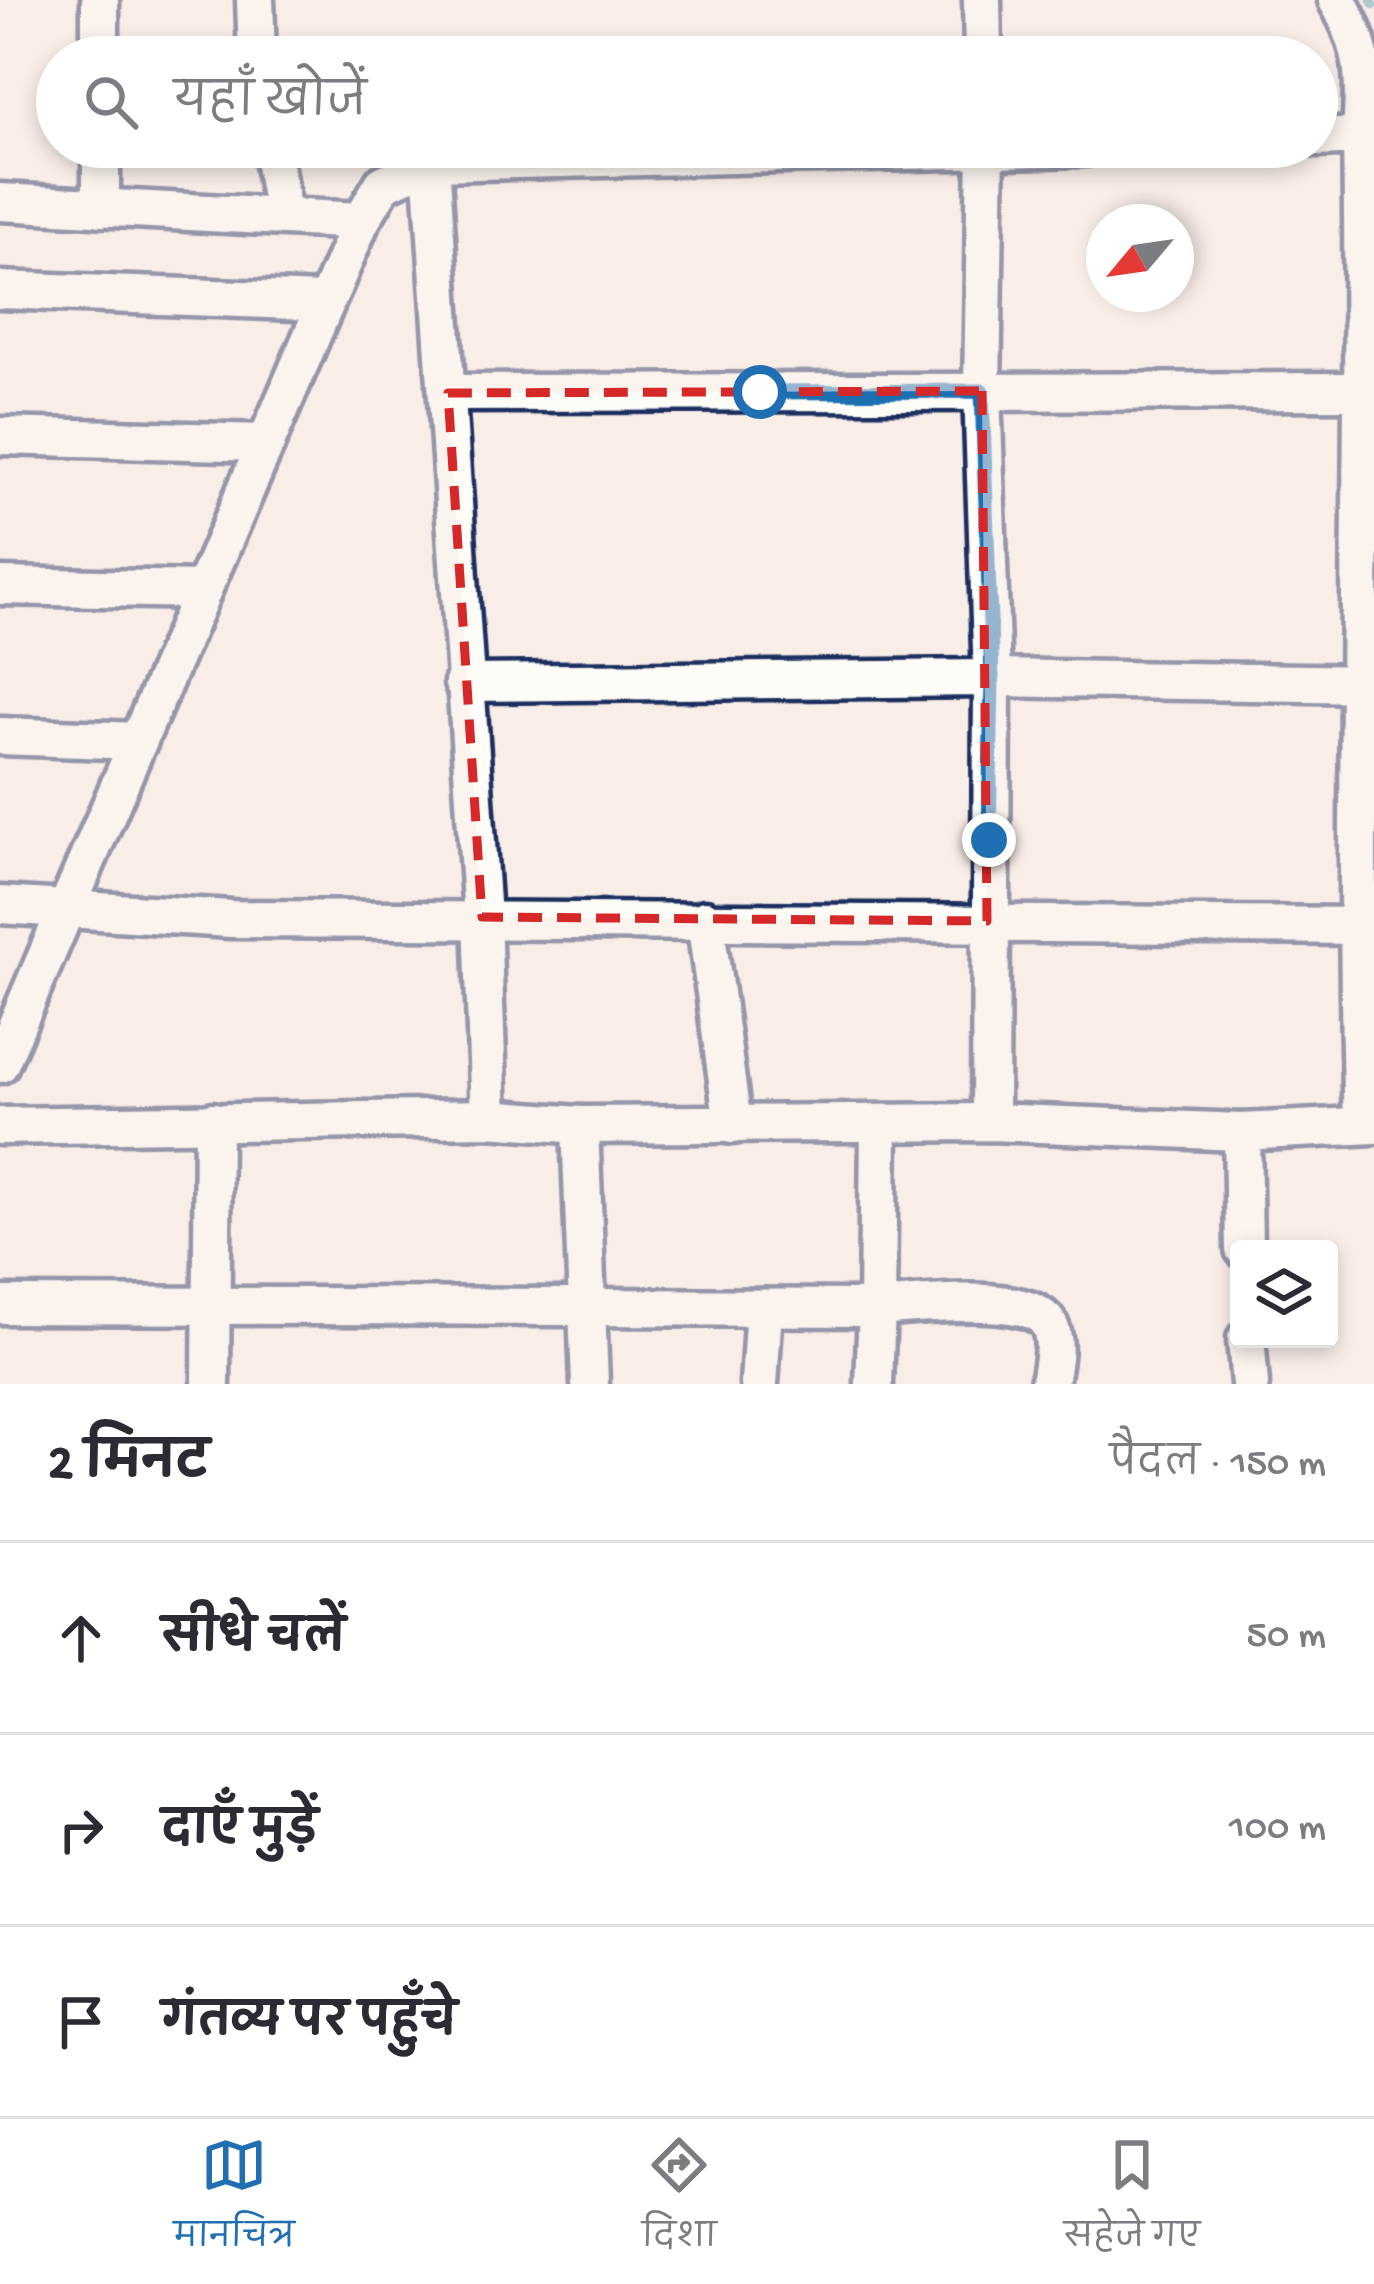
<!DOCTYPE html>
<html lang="hi">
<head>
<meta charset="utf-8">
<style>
  body { margin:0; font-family:"Gochi Hand","Playpen Sans Deva",sans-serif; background:#f7f7f7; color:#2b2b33 }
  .controls { position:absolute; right:36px; bottom:36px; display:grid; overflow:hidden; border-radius:12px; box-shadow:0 6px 18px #0003 }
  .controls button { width:108px; height:108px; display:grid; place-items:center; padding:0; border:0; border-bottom:3px solid #e1e1e2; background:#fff; color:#2b2b33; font:60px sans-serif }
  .compass { position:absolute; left:1086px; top:204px; width:108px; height:108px; border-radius:50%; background:#fff; box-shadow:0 6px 18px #0003; rotate:241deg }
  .stop { position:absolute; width:36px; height:36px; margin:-27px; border:9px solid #1f6fb2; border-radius:50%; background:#fff }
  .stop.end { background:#1f6fb2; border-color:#fff; box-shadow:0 3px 12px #0008 }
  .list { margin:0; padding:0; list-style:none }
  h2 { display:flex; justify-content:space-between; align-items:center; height:156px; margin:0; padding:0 48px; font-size:51px }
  h2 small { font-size:39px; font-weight:400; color:#7c7c81 }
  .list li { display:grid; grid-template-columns:78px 1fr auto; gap:36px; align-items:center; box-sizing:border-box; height:192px; padding:0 48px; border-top:3px solid #e1e1e2 }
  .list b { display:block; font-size:45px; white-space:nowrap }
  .list em { font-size:39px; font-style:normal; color:#7c7c81 }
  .icon { flex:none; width:66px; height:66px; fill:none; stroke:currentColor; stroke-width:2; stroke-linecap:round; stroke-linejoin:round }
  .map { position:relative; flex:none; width:1374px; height:1384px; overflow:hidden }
  .search { position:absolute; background:#fff; box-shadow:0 6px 18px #0003; left:36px; right:36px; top:36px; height:132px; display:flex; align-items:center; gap:30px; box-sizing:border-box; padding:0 42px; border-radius:66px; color:#7c7c81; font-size:45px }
  .sheet { height:732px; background:#fff }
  nav { display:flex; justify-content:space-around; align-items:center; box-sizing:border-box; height:168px; border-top:3px solid #e1e1e2; background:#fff; font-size:33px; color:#7c7c81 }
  nav a { display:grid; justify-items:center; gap:6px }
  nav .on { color:#1f6fb2 }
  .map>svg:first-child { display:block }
</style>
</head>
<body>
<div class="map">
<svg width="1374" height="1384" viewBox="0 0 1374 1384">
  <rect width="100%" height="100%" fill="#f9ede8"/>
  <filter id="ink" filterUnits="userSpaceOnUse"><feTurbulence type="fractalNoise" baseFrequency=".00833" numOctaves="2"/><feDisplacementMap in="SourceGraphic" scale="24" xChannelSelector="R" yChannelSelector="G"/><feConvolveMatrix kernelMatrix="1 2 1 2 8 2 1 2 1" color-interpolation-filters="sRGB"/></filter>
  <g filter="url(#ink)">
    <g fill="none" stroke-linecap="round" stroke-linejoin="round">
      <polyline stroke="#5f97b0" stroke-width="9" points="1371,0 1374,5"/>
      <defs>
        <g id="minor">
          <polyline points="100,0 100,57"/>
          <polyline points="255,0 257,57"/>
          <polyline points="982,0 983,57"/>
          <path d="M1337,0C1367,51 1364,79 1361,136"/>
          <path d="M1317,138L1361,136C1367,465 1351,794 1362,1123"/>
          <polyline points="101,147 101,208"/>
          <polyline points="271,147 283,214"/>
          <polyline points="986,147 982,391 992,678 990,1122"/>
          <polyline points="0,202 361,221"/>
          <polyline points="0,290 322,302"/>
          <polyline points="448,393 1374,391"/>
          <polyline points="0,436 266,443"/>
          <polyline points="0,586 202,590"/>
          <polyline points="463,683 992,678 1374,684"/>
          <polyline points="0,736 139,741"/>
          <polyline points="0,905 231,919 1374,926"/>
          <polyline points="705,919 733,1125"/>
          <polyline points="0,1064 361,221 383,184 431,162"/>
          <polyline points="489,1118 482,917 431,162 1086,147"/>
          <polyline points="580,1125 590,1384"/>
          <polyline points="0,1126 489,1118 580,1125 990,1122 1242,1132 1374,1125"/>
          <path d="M879,1126L877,1308C914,1306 1034,1289 1050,1327C1058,1344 1051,1367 1049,1384"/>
          <polyline points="1242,1132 1244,1249"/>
          <polyline points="0,1305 877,1308 874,1384"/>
          <polyline points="1246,1339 1250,1384"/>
          <polyline points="211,1384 213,1121"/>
          <polyline points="759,1384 764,1308"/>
        </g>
      </defs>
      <use href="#minor" stroke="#1b2f5e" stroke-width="45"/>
      <use href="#minor" stroke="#fdfcf7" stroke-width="36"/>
    </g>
  </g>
  <g fill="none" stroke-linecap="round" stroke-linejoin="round" filter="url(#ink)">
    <polyline stroke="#1f6fb2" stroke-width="15" points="760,392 982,391 992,678 989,840"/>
  </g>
  <path d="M0 0H1374V1384H0ZM982,391L987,921L482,917L448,393Z" fill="#f9ede8" fill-opacity=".55" fill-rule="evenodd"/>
  <path fill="none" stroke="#d62828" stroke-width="9" stroke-dasharray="24 15" stroke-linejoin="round" d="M982,391L987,921L482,917L448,393Z"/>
</svg>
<div class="controls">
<button><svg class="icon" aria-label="layers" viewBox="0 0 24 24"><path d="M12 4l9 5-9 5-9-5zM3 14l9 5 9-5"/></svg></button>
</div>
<svg class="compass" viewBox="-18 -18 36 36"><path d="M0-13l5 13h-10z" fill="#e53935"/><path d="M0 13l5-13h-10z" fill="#7c7c81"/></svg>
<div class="stop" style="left:760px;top:392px"></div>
<div class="stop end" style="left:989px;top:840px"></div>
<div class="search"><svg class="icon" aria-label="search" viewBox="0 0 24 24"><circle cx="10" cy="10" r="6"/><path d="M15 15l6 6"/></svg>यहाँ खोजें</div>
</div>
<section class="sheet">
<h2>2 मिनट<small>पैदल · 150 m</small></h2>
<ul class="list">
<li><svg class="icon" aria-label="ahead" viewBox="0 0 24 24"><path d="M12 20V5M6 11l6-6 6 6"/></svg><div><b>सीधे चलें</b></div><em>50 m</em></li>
<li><svg class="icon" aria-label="right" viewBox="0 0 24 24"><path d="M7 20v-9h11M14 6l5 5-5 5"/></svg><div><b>दाएँ मुड़ें</b></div><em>100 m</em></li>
<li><svg class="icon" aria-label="arrive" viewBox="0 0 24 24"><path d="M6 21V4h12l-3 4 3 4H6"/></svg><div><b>गंतव्य पर पहुँचे</b></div></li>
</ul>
</section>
<nav>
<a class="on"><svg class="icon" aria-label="map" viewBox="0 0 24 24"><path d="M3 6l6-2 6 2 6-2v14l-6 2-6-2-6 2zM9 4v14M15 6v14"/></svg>मानचित्र</a>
<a><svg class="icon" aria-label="directions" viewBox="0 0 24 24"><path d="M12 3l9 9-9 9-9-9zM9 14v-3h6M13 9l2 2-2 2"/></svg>दिशा</a>
<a><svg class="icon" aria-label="saved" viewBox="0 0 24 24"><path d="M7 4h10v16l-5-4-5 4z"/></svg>सहेजे गए</a>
</nav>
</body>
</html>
